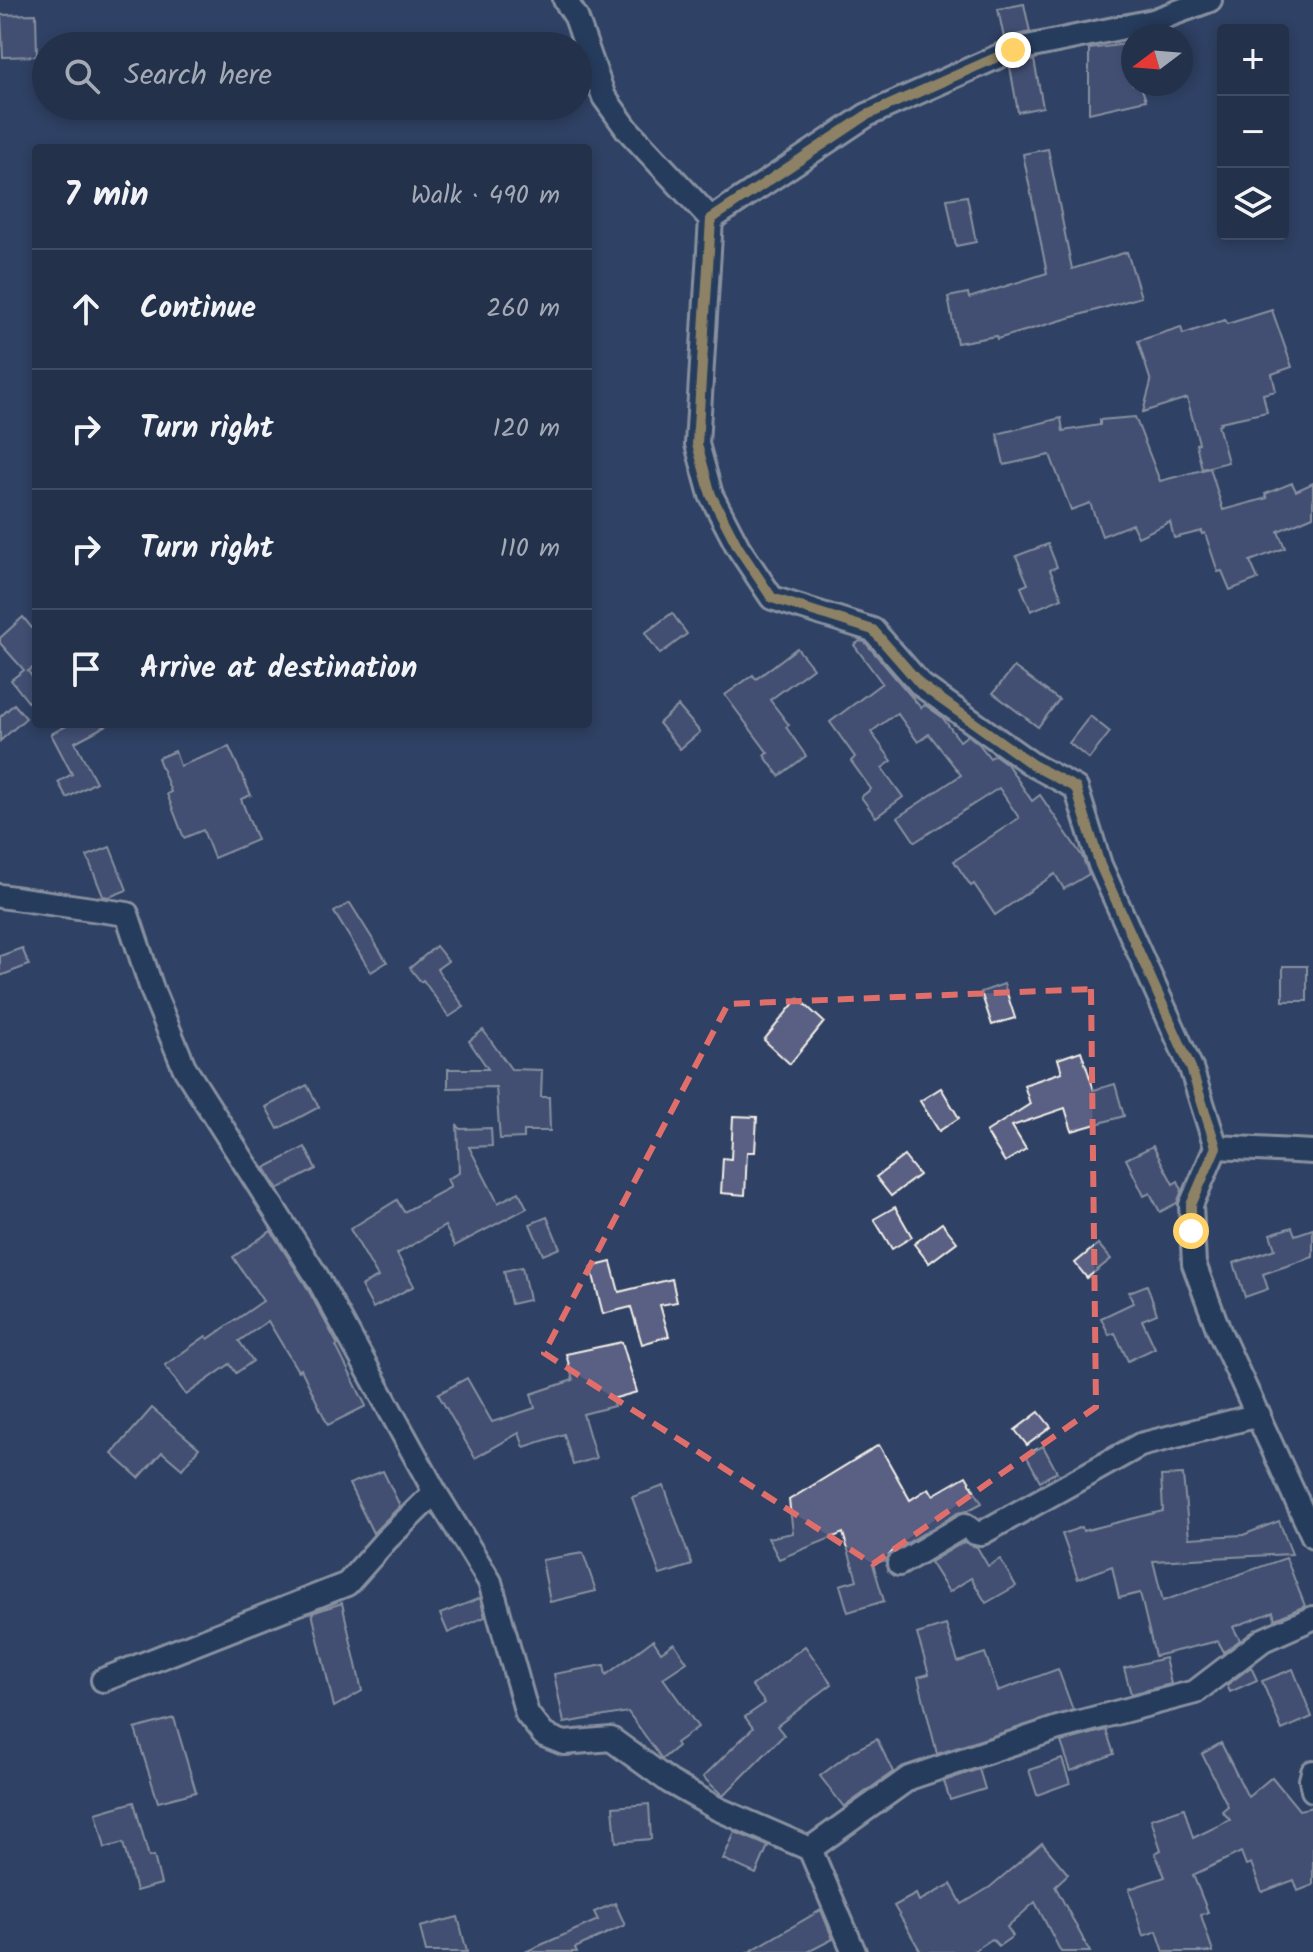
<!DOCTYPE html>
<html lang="en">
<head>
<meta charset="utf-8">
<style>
  body { margin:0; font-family:Kalam,sans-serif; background:#2b3952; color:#f1f3f6 }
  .controls { position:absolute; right:24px; top:24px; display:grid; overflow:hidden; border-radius:8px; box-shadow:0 4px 12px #0003 }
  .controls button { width:72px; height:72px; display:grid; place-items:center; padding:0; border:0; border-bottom:2px solid #404c63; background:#23314b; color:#f1f3f6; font:40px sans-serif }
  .compass { position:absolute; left:1121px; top:24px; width:72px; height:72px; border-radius:50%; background:#23314b; box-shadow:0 4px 12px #0003; rotate:254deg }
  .stop { position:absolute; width:24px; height:24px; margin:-18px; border:6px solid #ffd166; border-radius:50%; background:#fff }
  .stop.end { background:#ffd166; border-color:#fff; box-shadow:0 2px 8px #0008 }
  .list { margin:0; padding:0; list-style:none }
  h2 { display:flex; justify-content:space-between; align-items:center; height:104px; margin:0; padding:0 32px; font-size:34px }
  h2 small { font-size:26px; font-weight:400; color:#a3a9b5 }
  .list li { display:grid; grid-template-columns:52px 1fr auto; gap:24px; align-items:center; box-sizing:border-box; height:120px; padding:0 32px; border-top:2px solid #404c63 }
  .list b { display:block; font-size:30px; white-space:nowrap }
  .list em { font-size:26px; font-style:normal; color:#a3a9b5 }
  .icon { flex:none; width:44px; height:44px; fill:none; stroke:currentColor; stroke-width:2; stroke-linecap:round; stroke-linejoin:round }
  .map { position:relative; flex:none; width:1313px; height:1952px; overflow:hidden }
  .search { position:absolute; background:#23314b; box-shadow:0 4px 12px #0003; left:32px; top:32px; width:560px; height:88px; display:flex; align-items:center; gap:20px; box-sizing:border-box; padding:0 28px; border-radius:44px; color:#a3a9b5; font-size:30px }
  .panel { position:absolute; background:#23314b; box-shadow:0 4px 12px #0003; left:32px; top:144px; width:560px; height:584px; border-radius:8px }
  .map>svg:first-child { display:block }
</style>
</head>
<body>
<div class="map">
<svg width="1313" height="1952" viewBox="0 0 1313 1952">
  <rect width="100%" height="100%" fill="#2f4164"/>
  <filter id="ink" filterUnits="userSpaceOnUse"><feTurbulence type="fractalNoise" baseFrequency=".0125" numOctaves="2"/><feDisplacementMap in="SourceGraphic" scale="16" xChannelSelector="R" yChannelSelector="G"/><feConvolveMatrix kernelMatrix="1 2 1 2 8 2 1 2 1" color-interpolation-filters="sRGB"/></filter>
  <g filter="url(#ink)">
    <g fill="#5a5e84" stroke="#f4f1e8" stroke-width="2">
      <polygon points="1024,4 1030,32 1004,38 998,9"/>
      <polygon points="36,14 37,56 3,57 1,15"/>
      <polygon points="1126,44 1133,64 1133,84 1140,84 1146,100 1089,113 1089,49"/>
      <polygon points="1034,60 1043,107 1018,112 1010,67"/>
      <polygon points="1048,149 1072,269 1127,252 1141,297 997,339 996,336 957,343 948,297 968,293 969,298 1047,273 1023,154"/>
      <polygon points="967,196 976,242 956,246 947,199"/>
      <polygon points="1272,310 1292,367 1272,374 1276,391 1263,394 1267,412 1220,422 1221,424 1218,425 1228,462 1202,469 1196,444 1199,443 1187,398 1143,412 1151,382 1138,341 1181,327 1183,334 1225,320 1227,324"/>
      <polygon points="1135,417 1160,481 1210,468 1223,510 1267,498 1265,494 1292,483 1296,491 1313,483 1313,516 1278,531 1285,548 1250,561 1258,579 1230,590 1222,571 1218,572 1205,533 1202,534 1202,531 1174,538 1170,522 1138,537 1132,524 1102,536 1090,503 1071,510 1050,455 1004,465 997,434 1061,418 1063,431 1100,425 1100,420"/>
      <polygon points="1048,544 1057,567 1050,570 1062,598 1031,611 1021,587 1028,584 1016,556"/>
      <polygon points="672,613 687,634 660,654 645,633"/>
      <polygon points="23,617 36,633 36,666 28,671 36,682 36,712 11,680 24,670 0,643 0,638"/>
      <polygon points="860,641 865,642 921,708 925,705 942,717 960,741 968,735 979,744 990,758 995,755 1007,764 1032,801 1040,795 1082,856 1089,874 1064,889 1055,874 995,915 974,884 971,886 954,861 1019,818 999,788 915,842 898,817 961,775 929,734 918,742 897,713 871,732 892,761 882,768 903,797 876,817 861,797 871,789 851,761 855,757 830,722 882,683 854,645"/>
      <polygon points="797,648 813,668 770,700 789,725 786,727 806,756 779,776 764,755 768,753 725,695 753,675 756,679"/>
      <polygon points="1014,667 1059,700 1038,727 993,693"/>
      <polygon points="14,704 26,718 0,741 0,717"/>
      <polygon points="678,706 700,732 680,749 659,723"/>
      <polygon points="1090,716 1110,732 1089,759 1069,743"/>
      <polygon points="70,724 109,724 75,742 96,782 67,798 58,782 72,774 51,734"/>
      <polygon points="229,747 251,795 241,799 257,840 214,858 203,830 184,838 167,794 171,792 158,758 175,751 180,766"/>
      <polygon points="110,847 127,890 109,897 103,896 87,856"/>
      <polygon points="350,903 387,962 371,972 334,912"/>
      <polygon points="436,946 448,961 437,969 464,1007 449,1017 423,980 421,982 410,968"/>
      <polygon points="22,948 29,965 0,976 0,956"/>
      <rect x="1283" y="966" width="24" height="35"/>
      <polygon points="1004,984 1015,1018 992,1025 981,992"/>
      <polygon points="798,998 824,1022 790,1064 764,1040"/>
      <polygon points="483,1030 511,1069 542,1070 541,1097 549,1097 550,1131 524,1131 524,1138 500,1139 496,1087 448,1088 448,1069 488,1069 469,1041"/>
      <polygon points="1081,1051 1094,1090 1115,1084 1124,1116 1072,1131 1065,1108 1012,1126 1026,1149 1005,1162 986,1132 1030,1104 1024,1085 1062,1072 1058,1059"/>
      <polygon points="307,1085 319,1107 278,1129 266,1107"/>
      <polygon points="941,1088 959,1118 939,1131 920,1101"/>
      <polygon points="733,1116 757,1117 755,1152 747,1152 745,1195 721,1193 723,1158 731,1159"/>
      <polygon points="457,1124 460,1129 491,1128 492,1146 469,1147 498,1203 519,1192 527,1208 455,1246 445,1226 397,1254 414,1286 373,1308 361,1286 378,1277 350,1229 397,1200 404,1212 451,1187 447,1179 459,1173"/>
      <polygon points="1153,1146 1173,1184 1178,1181 1182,1190 1177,1203 1160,1212 1150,1193 1144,1196 1126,1159"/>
      <polygon points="305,1147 316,1169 278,1189 265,1168"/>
      <polygon points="904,1156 919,1175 891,1196 876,1177"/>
      <polygon points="895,1207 912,1237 892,1249 874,1219"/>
      <polygon points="547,1217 560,1248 543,1255 530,1224"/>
      <polygon points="942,1223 957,1242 929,1263 914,1244"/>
      <polygon points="1292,1227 1295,1235 1313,1229 1313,1257 1263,1274 1268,1289 1245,1297 1234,1263 1275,1249 1270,1234"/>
      <polygon points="271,1231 305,1284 338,1345 336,1346 366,1406 328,1425 301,1369 298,1371 268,1321 239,1341 253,1361 236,1373 230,1364 186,1395 165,1365 206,1336 208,1339 263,1301 233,1257"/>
      <polygon points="1098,1244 1111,1259 1087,1278 1075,1263"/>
      <polygon points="611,1262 619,1292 672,1279 677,1302 660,1305 669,1336 642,1344 631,1307 603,1314 591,1267"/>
      <polygon points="522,1267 529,1300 511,1304 504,1271"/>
      <polygon points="1147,1285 1157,1314 1142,1320 1155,1348 1128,1361 1115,1333 1109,1335 1101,1318 1133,1303 1129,1292"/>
      <polygon points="622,1342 637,1392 612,1399 614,1406 583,1414 596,1458 573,1465 564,1434 524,1447 519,1433 475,1458 438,1394 467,1378 492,1422 535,1408 531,1394 573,1380 566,1354"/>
      <polygon points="152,1408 199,1448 182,1469 162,1452 139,1478 112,1454"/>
      <polygon points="1039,1412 1051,1427 1027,1445 1015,1430"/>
      <polygon points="879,1445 910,1500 929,1488 933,1495 966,1476 982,1503 967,1511 958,1513 892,1552 886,1560 873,1564 884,1601 848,1612 840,1585 857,1580 843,1533 779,1559 768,1538 793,1533 789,1500"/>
      <polygon points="1043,1446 1057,1472 1040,1481 1026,1455"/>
      <polygon points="383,1471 400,1506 373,1533 349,1484"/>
      <polygon points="1183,1475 1189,1538 1243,1535 1279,1521 1292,1554 1153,1561 1163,1601 1286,1558 1305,1606 1275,1619 1273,1612 1233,1627 1240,1640 1224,1652 1218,1641 1155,1656 1140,1593 1119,1598 1112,1566 1078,1579 1062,1534 1082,1527 1083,1531 1163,1511 1161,1476"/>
      <polygon points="664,1486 692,1565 660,1575 632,1497"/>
      <polygon points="964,1542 977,1547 988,1566 1000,1559 1016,1586 986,1603 971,1578 949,1592 930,1562"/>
      <polygon points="583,1553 596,1591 550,1602 542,1560"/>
      <polygon points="480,1598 485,1617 448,1633 440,1614"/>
      <polygon points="342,1603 362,1691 334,1707 312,1613"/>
      <polygon points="946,1625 958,1662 985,1653 998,1691 1058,1669 1073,1710 937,1754 918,1677 929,1674 917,1634"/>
      <polygon points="653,1640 661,1652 674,1643 687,1662 663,1678 698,1727 676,1743 678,1746 662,1759 628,1712 564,1723 554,1674 604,1665 606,1675"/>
      <polygon points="805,1646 832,1684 777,1726 784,1735 723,1796 703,1777 753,1728 745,1717 765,1703 752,1686"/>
      <polygon points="1165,1658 1171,1684 1131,1694 1124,1668"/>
      <polygon points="1251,1667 1257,1680 1230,1692 1227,1685"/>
      <polygon points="1293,1669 1312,1717 1282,1730 1262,1681"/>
      <polygon points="174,1718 196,1792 158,1802 135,1729"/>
      <polygon points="1106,1730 1114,1754 1071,1771 1061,1742"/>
      <polygon points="877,1739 893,1772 844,1807 820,1776 853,1751"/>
      <polygon points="1221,1743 1248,1797 1272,1777 1299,1810 1313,1807 1313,1885 1298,1891 1294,1880 1262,1892 1251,1863 1246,1865 1241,1852 1193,1875 1208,1912 1201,1915 1213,1952 1164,1952 1157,1931 1143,1936 1129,1889 1165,1877 1155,1853 1161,1850 1151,1819 1184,1808 1193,1838 1230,1820 1222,1811 1228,1806 1202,1754"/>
      <polygon points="1062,1759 1070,1783 1037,1795 1029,1770"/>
      <polygon points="979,1769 985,1789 950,1800 944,1781"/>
      <polygon points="134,1802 149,1857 154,1856 161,1884 136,1891 123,1843 105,1848 96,1813"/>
      <polygon points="649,1804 651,1839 616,1842 613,1807"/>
      <polygon points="735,1832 768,1846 756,1874 723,1859"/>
      <polygon points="1042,1843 1068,1874 1055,1886 1090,1952 1061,1952 1035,1902 1007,1927 1013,1936 999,1946 992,1939 972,1952 921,1952 894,1906 916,1894 919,1901 951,1884 962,1904 990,1887"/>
      <polygon points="615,1903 625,1925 575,1948 577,1952 525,1952 598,1920 594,1912"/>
      <polygon points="821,1910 833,1939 808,1952 749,1952"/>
      <polygon points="458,1917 467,1952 426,1952 420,1927"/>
    </g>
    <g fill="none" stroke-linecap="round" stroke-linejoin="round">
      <defs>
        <g id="minor">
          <polyline points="565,0 576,17 604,97 627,129 711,219 697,444 711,495 738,547 772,598 873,630 921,685 1033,765 1076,788 1100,865 1191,1068 1216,1147 1191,1205 1194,1264 1219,1331 1313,1536"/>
          <polyline points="711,219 867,115 1013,50 1153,21 1210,0"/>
          <polyline points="0,896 127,914 153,992 185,1069 317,1277 435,1492 490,1582 527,1714 544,1735 564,1743 611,1739 670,1782 718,1809 810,1849 909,1778 1058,1728 1195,1692 1263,1640 1313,1618"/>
          <polyline points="1216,1147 1313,1152"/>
          <polyline points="899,1564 965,1525 975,1533 982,1533 1140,1445 1259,1415"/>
          <polyline points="103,1680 347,1584 386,1540 435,1492"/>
          <polyline points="1313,1772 1311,1780 1313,1790"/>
          <polyline points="810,1849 854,1952"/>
        </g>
      </defs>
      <use href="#minor" stroke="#f4f1e8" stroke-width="28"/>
      <use href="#minor" stroke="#1d3557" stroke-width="22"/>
    </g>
  </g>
  <g fill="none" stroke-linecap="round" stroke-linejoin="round" filter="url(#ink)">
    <polyline stroke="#ffd166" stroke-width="10" points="1013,50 867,115 711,219 697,444 711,495 738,547 772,598 873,630 921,685 1033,765 1076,788 1100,865 1191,1068 1216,1147 1191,1205 1191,1231"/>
  </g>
  <path d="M0 0H1313V1952H0ZM1091,989L1096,1407L873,1564L544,1353L728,1004Z" fill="#2f4164" fill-opacity=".55" fill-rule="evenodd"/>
  <path fill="none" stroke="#e06e6b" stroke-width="6" stroke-dasharray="16 10" stroke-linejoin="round" d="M1091,989L1096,1407L873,1564L544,1353L728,1004Z"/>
</svg>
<div class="controls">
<button>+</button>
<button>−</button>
<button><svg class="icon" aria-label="layers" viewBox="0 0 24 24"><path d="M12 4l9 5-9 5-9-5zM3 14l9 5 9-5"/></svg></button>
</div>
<svg class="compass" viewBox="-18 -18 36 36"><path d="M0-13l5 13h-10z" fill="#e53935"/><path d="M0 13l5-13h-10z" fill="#a3a9b5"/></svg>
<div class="stop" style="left:1191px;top:1231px"></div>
<div class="stop end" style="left:1013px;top:50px"></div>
<div class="search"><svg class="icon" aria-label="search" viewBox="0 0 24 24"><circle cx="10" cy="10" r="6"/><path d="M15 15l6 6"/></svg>Search here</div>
<section class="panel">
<h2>7 min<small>Walk · 490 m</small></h2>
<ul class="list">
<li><svg class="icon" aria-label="ahead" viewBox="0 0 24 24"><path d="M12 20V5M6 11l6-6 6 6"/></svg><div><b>Continue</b></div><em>260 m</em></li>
<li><svg class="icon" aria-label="right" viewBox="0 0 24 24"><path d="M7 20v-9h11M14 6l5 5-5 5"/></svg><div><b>Turn right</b></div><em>120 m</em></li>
<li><svg class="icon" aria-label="right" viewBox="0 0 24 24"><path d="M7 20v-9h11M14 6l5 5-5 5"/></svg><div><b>Turn right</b></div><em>110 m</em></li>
<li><svg class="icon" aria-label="arrive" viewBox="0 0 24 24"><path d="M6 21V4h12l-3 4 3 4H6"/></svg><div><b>Arrive at destination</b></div></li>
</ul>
</section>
</div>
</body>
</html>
